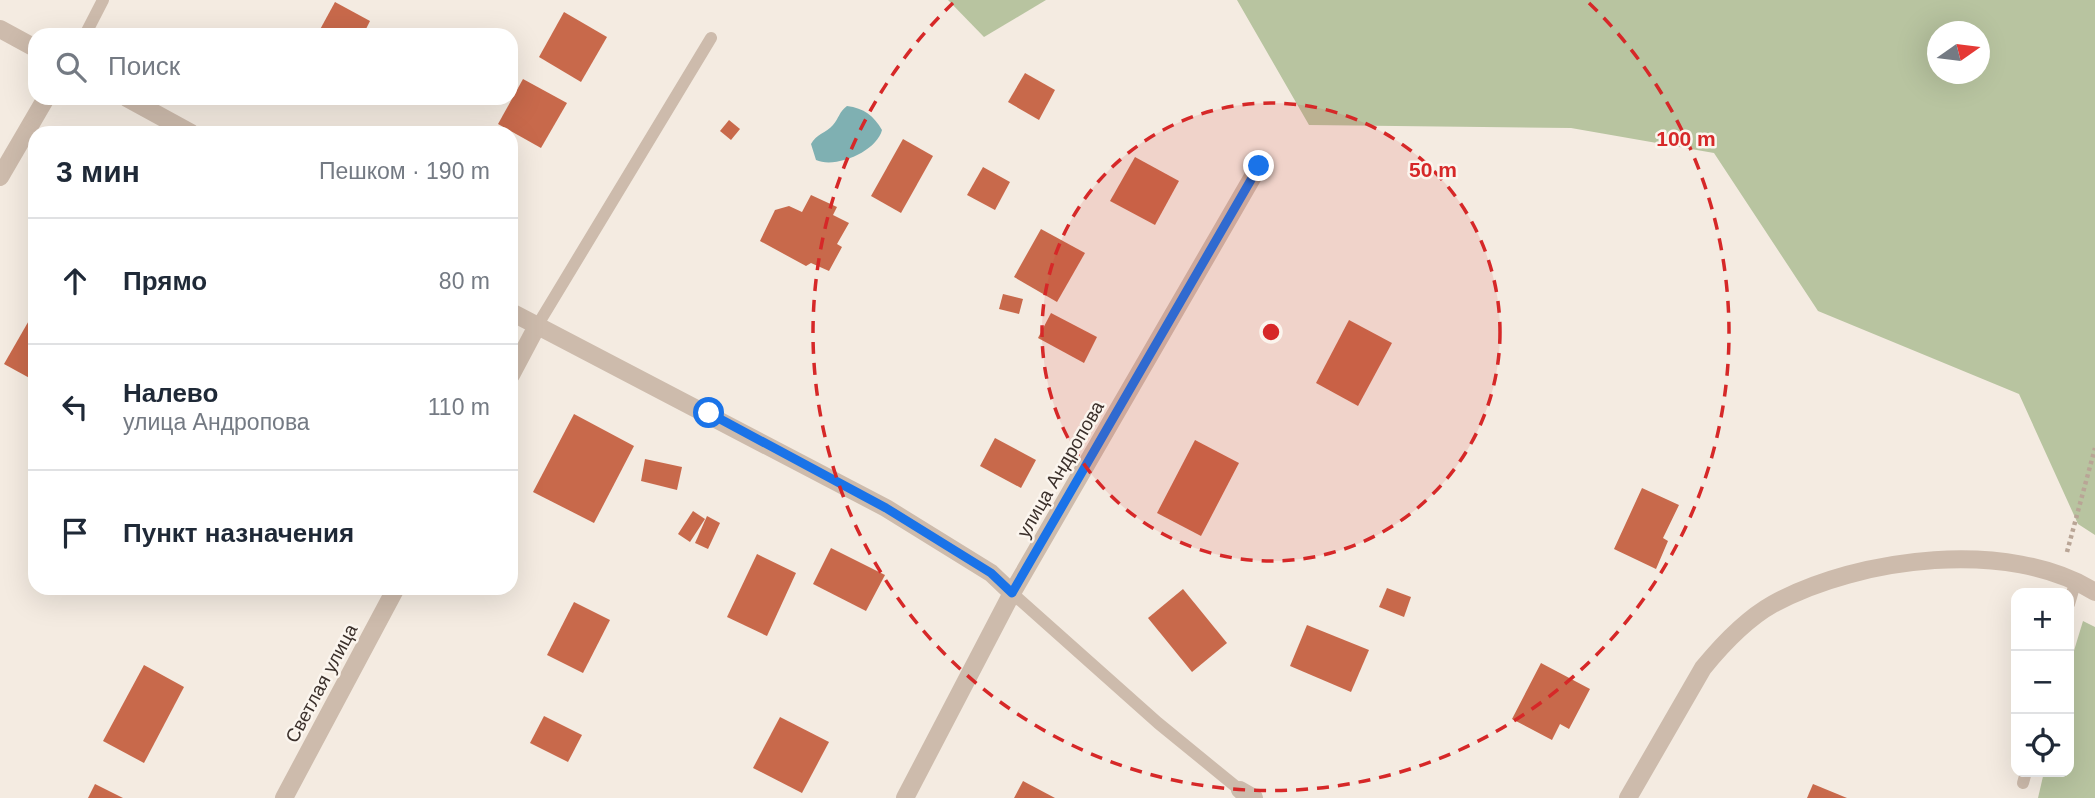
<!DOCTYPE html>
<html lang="ru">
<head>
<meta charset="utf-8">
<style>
  body { margin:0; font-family:Helvetica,sans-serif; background:#f6f6f7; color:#1f2937 }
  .controls { position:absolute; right:21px; bottom:21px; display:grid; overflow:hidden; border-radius:14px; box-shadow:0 7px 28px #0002 }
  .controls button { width:63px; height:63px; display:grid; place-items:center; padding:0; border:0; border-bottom:2px solid #e0e1e3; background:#fff; color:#1f2937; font:35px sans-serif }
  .compass { position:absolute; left:1927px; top:21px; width:63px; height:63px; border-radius:50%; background:#fff; box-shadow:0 7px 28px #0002; rotate:76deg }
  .stop { position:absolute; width:21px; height:21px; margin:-16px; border:5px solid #1a73e8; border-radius:50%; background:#fff }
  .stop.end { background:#1a73e8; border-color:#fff; box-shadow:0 2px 7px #0008 }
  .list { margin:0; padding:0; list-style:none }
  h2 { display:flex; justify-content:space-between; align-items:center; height:91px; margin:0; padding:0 28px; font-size:30px }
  h2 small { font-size:23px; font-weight:400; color:#747a83 }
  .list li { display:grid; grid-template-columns:46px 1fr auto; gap:21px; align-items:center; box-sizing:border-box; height:126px; padding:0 28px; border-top:2px solid #e0e1e3 }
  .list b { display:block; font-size:26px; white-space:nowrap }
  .list p { margin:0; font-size:23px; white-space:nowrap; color:#747a83 }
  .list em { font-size:23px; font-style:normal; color:#747a83 }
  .icon { flex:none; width:38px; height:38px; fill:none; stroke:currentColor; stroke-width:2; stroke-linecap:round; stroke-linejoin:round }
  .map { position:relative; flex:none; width:2095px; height:798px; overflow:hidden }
  .search { position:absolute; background:#fff; box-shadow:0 7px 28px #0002; left:28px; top:28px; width:490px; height:77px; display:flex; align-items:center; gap:18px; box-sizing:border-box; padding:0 24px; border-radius:21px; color:#747a83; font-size:26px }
  .panel { position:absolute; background:#fff; box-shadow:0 7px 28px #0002; left:28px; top:126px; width:490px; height:469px; border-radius:21px }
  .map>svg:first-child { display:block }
</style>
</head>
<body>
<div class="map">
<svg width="2095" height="798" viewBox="0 0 2095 798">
  <rect width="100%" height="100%" fill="#f4ebe1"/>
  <g fill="#b8c4a0" fill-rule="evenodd">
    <polygon points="948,0 1046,0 984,37"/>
    <path d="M1237,0H2095V535L2078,524L2019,394L1818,311L1714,153L1571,128L1309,125ZM1938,32H1980V74H1938Z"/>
    <polygon points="2083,621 2095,627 2095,798 2038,798 2044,772 2069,772 2069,667"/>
  </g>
  <path fill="#7fb0b2" d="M847,106C864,108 874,116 882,130C877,151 836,169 816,160L811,144C816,134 826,133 833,125C839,118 839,112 847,106Z"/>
  <g fill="#c8694b">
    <polygon points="335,2 370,21 363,35 317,35"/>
    <polygon points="564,12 607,37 581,82 539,57"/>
    <polygon points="1025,73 1055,90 1039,120 1008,102"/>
    <polygon points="523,79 567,103 541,148 498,124"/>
    <polygon points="729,120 740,129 731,140 720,131"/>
    <polygon points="903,139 933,156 901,213 871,196"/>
    <polygon points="1135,157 1179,181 1155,225 1110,201"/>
    <polygon points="983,167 1010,182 995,210 967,195"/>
    <polygon points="811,195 837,207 833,215 849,223 837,244 842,247 829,271 811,263 806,266 760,241 775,210 789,206 802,212"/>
    <polygon points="1041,229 1085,253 1057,302 1014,277"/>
    <polygon points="1003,294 1023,299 1019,314 999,309"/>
    <polygon points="35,310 35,381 4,364"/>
    <polygon points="1051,313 1097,337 1084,363 1038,338"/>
    <polygon points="1349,320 1392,343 1358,406 1316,383"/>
    <polygon points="574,414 634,446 594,523 533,492"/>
    <polygon points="995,438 1036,460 1021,488 980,466"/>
    <polygon points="1195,440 1239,463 1201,536 1157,513"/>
    <polygon points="645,459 682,467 677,490 641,481"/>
    <polygon points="1642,488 1679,505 1663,538 1668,541 1656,569 1614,549"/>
    <polygon points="693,511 705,519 690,542 678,534"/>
    <polygon points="707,516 720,523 708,549 695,543"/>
    <polygon points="831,548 885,575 866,611 813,584"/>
    <polygon points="757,554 796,573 767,636 727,617"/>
    <polygon points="1387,588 1411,597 1404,617 1379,607"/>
    <polygon points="1183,589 1227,643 1192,672 1148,618"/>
    <polygon points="574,602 610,620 583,673 547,655"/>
    <polygon points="1307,625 1369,650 1351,692 1290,666"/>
    <polygon points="1541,663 1590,689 1569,729 1560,724 1552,740 1512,719"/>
    <polygon points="144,665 184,687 144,763 103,741"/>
    <polygon points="544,716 582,735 568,762 530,743"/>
    <polygon points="780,717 829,742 802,793 753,768"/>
    <polygon points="1023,781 1055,798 1014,798"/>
    <polygon points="95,784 123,798 88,798"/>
    <polygon points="1813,784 1847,798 1807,798"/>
  </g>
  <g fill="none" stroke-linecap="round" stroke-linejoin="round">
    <polyline stroke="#b9a596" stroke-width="4.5" stroke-dasharray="3.5 3.5" stroke-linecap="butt" points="2067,552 2095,448"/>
    <g stroke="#cdbbac" stroke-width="12">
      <polyline points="85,35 103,0"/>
      <polyline points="537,326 711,38"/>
      <polyline points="1012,593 1158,723 1240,790"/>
      <polyline points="2069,604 2076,580"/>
      <polyline points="2023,783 2026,772"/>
    </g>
    <g stroke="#cdbbac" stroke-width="18">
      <polyline points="0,177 46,98"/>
      <polyline points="511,375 537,326"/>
      <polyline points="1012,593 1259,166"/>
      <polyline points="1240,790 1254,798"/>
      <polyline points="284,798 396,588"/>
      <path d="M1628,798L1703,668C1721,646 1748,618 1773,604C1859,557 2010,538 2095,592"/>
    </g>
    <g stroke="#cdbbac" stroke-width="18">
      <polyline points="0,29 35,48"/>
      <polyline points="127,98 191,133"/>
      <polyline points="511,312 886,508 991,573 1012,593 905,798"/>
    </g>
  </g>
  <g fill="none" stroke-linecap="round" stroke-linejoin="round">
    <polyline stroke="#1a73e8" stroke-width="9" points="709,413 886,508 991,573 1012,593 1259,166"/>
  </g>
  <circle cx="1271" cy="332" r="229" fill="#d62828" fill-opacity=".12"/>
  <g fill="none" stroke="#d62828" stroke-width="3.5" stroke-dasharray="12 9">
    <circle cx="1271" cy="332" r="229"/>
    <path d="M1589 3A458 458 0 1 1 953 3"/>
  </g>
  <g text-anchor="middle" stroke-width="5" stroke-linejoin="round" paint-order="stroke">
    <g font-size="19" fill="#3b302b" stroke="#fbf5ee">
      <text transform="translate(1060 469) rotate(-60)" y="7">улица Андропова</text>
      <text transform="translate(321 683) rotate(-62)" y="7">Светлая улица</text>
    </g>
  </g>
  <circle cx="1271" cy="332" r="10" fill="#d62828" stroke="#fbf5ee" stroke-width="3.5"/>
  <g font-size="21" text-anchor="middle" font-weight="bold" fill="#d62828" stroke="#fbf5ee" stroke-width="5" stroke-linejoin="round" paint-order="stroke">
    <text x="1686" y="146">100 m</text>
    <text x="1433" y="177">50 m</text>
  </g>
</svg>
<div class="controls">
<button>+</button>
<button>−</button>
<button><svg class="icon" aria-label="locate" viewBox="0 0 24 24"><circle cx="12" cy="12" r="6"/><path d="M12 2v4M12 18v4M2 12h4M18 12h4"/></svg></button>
</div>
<svg class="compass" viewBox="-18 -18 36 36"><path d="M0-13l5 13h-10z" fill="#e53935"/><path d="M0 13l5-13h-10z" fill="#747a83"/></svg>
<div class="stop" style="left:709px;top:413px"></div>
<div class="stop end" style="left:1259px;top:166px"></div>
<div class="search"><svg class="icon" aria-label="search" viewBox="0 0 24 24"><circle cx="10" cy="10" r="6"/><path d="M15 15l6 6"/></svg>Поиск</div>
<section class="panel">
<h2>3 мин<small>Пешком · 190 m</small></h2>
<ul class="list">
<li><svg class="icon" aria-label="ahead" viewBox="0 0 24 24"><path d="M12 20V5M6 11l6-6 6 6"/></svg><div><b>Прямо</b></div><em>80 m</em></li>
<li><svg class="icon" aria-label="left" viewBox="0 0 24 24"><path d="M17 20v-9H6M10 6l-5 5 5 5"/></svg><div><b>Налево</b><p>улица Андропова</p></div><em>110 m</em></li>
<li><svg class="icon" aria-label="arrive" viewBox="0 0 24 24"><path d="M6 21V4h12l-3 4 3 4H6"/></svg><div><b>Пункт назначения</b></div></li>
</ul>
</section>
</div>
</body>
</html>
